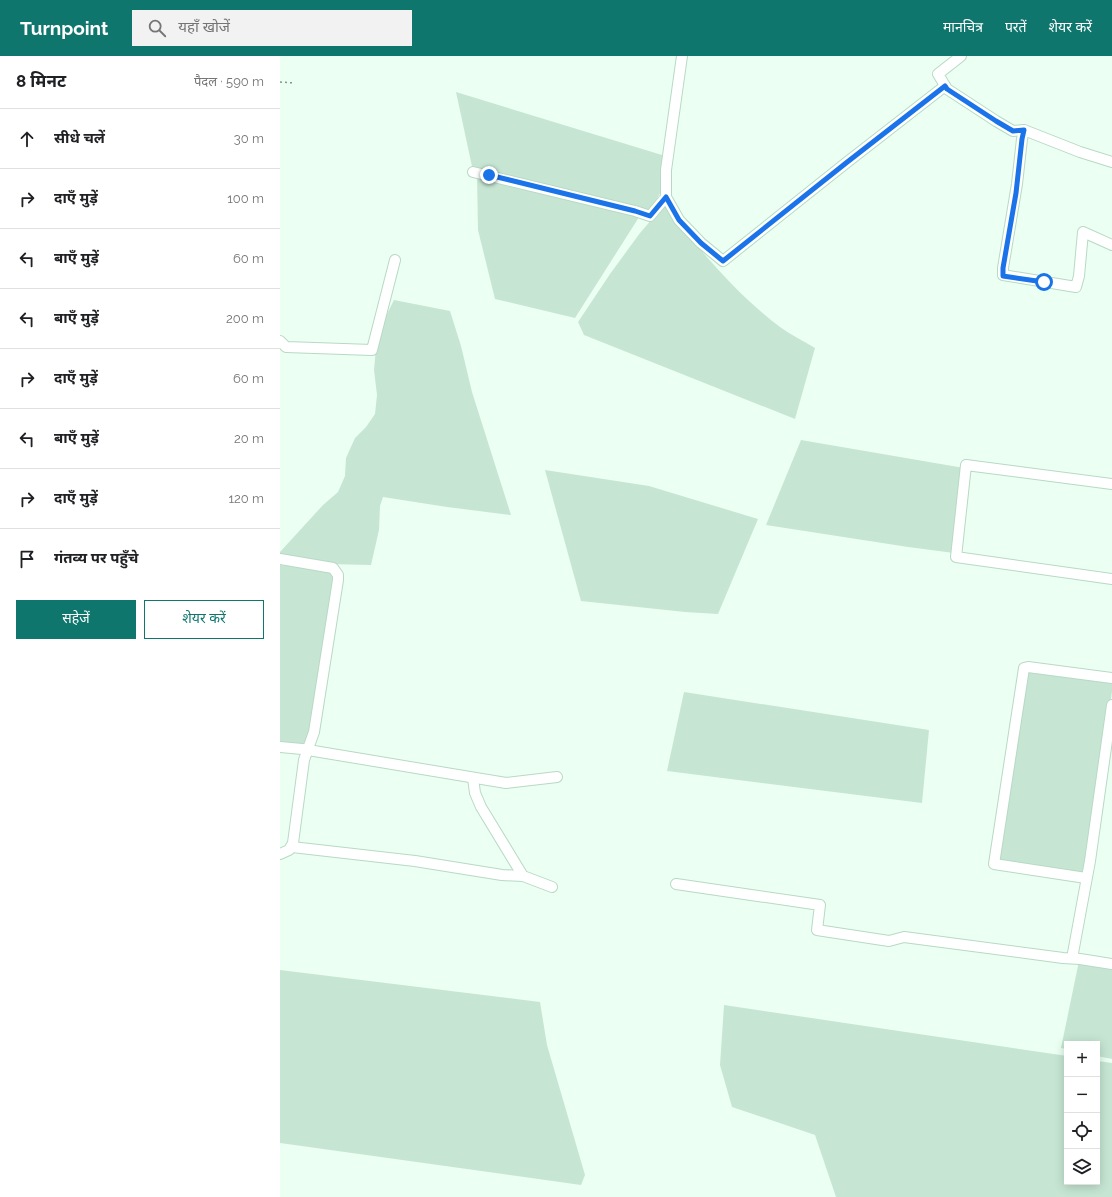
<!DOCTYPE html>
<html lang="hi">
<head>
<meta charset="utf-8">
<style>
  body { margin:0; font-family:Raleway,"Noto Sans Devanagari",sans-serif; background:#f2f2f2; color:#202124 }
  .controls { position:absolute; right:12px; bottom:12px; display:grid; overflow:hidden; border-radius:0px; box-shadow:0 2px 10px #0003 }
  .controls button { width:36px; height:36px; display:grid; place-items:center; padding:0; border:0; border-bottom:1px solid #e0e0e0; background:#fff; color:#202124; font:20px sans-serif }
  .stop { position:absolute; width:12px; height:12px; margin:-9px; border:3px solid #1a73e8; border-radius:50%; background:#fff }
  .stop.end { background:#1a73e8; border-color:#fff; box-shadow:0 1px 4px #0008 }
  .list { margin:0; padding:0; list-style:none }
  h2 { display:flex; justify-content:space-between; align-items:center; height:52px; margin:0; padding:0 16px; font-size:17px }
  h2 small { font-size:13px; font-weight:400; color:#757577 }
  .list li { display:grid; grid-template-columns:26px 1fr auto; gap:12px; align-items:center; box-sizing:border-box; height:60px; padding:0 16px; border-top:1px solid #e0e0e0 }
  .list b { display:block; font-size:15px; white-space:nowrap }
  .list em { font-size:13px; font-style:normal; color:#757577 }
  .actions { display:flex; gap:8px; padding:12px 16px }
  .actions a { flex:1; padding:9px 0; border:1px solid #0f766e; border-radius:0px; text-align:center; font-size:14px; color:#0f766e }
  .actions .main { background:#0f766e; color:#fff }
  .icon { flex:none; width:22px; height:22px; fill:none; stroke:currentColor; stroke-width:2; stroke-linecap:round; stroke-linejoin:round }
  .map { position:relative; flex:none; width:832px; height:1141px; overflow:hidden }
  header { display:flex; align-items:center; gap:24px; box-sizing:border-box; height:56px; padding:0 20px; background:#0f766e; color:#fff }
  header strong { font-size:19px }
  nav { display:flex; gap:22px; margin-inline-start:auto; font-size:14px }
  .search { width:280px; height:36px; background:#f2f2f2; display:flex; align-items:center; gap:10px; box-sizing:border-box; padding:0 14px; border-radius:0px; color:#757577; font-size:15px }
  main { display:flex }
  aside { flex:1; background:#fff }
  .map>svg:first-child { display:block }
</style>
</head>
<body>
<header>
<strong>Turnpoint</strong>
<div class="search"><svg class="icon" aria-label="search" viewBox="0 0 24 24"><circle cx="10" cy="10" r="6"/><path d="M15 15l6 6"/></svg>यहाँ खोजें</div>
<nav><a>मानचित्र</a><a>परतें</a><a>शेयर करें</a></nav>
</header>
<main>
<aside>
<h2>8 मिनट<small>पैदल · 590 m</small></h2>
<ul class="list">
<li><svg class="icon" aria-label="ahead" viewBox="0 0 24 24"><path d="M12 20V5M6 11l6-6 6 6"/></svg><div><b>सीधे चलें</b></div><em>30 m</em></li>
<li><svg class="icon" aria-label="right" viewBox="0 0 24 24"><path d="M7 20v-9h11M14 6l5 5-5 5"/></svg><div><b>दाएँ मुड़ें</b></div><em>100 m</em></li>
<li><svg class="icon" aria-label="left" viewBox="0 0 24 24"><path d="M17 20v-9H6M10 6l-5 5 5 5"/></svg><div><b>बाएँ मुड़ें</b></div><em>60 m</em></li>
<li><svg class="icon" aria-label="left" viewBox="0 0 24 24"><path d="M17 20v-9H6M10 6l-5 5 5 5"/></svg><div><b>बाएँ मुड़ें</b></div><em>200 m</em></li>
<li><svg class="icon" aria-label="right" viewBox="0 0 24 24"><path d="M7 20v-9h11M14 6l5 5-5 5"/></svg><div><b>दाएँ मुड़ें</b></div><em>60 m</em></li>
<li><svg class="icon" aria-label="left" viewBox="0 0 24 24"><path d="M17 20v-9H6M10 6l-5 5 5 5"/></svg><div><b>बाएँ मुड़ें</b></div><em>20 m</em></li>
<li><svg class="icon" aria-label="right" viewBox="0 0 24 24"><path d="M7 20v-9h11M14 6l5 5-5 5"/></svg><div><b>दाएँ मुड़ें</b></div><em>120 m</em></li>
<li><svg class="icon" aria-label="arrive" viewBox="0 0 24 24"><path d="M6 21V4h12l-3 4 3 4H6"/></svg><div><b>गंतव्य पर पहुँचे</b></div></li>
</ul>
<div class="actions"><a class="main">सहेजें</a><a>शेयर करें</a></div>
</aside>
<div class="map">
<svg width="832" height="1141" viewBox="0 0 832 1141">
  <rect width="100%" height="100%" fill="#ebfff2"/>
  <g fill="#c6e6d3">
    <polygon points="176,36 382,99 383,132 369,157 193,115"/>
    <polygon points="197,118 361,158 295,262 215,243 198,174"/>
    <path d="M384,149C419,193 456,238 500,271C511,279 524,285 535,292L515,363L304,279L298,266L330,218L360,177Z"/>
    <polygon points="114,244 170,255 181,290 192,336 231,459 167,451 103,441 100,450 99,474 91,509 48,508 0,499 0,496 43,449 58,436 65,420 66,402 75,382 86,371 95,358 97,339 94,314 96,292 102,268"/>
    <polygon points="521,384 684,412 674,497 628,491 486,469"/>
    <polygon points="265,414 369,430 478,463 438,558 405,556 301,545"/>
    <polygon points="0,509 51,515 54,523 26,691 0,687"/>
    <polygon points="746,614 832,626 832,635 806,820 717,807"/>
    <polygon points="404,636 649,674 642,747 387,715"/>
    <polygon points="799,905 832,911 832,1003 817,1000 817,988 787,988 787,993 781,992"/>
    <polygon points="0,914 260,946 267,989 305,1119 301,1129 0,1087"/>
    <polygon points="444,949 787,1000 787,1126 817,1126 817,1005 832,1007 832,1141 556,1141 535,1079 452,1051 440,1009"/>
  </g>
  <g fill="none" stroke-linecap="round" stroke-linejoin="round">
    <defs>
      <g id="minor">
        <polyline points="681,0 658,18 667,33 716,65 733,75 744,74 800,96 832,106"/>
        <polyline points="744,74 742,83 737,128 723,212 723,219 796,231 799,220 803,176 832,189"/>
        <polyline points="193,116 355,155 370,160 386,141 399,164 421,187 443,205 566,107 665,30"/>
        <polyline points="386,141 386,114 402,0"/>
        <polyline points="0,285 6,291 92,294 115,204"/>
        <polyline points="832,428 686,409 676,501 832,523"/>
        <polyline points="0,503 53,512 58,519 58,524 34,676 24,704 13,787 9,794 0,798"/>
        <polyline points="0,691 22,693 226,727 277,721"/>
        <polyline points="193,722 195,737 201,751 243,820 272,831"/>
        <polyline points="12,791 135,805 222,819 243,820"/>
        <polyline points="806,822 714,808 744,612 748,611 832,622"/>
        <polyline points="396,828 540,849 537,874 609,885 624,881 783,902 800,903 832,908"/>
        <polyline points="794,902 793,897 810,805 832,649"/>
      </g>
    </defs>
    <use href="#minor" stroke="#b8d9c5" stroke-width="12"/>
    <polyline stroke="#84958b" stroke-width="1.5" stroke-dasharray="2 3" stroke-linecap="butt" points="0,26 14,27"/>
    <use href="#minor" stroke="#fff" stroke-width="10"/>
  </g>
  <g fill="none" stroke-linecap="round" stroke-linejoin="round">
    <polyline stroke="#1a73e8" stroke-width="5" points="209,119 355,155 370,160 386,141 399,164 421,187 443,205 566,107 665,30 667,33 716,65 733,75 744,74 742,83 736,137 723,212 723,220 764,226"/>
  </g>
</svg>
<div class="controls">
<button>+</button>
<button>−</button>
<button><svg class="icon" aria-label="locate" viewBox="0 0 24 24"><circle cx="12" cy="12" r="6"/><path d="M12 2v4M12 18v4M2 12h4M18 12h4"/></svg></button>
<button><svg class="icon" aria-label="layers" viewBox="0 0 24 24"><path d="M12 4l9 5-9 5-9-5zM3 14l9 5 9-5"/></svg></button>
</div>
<div class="stop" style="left:764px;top:226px"></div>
<div class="stop end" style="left:209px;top:119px"></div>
</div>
</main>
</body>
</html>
